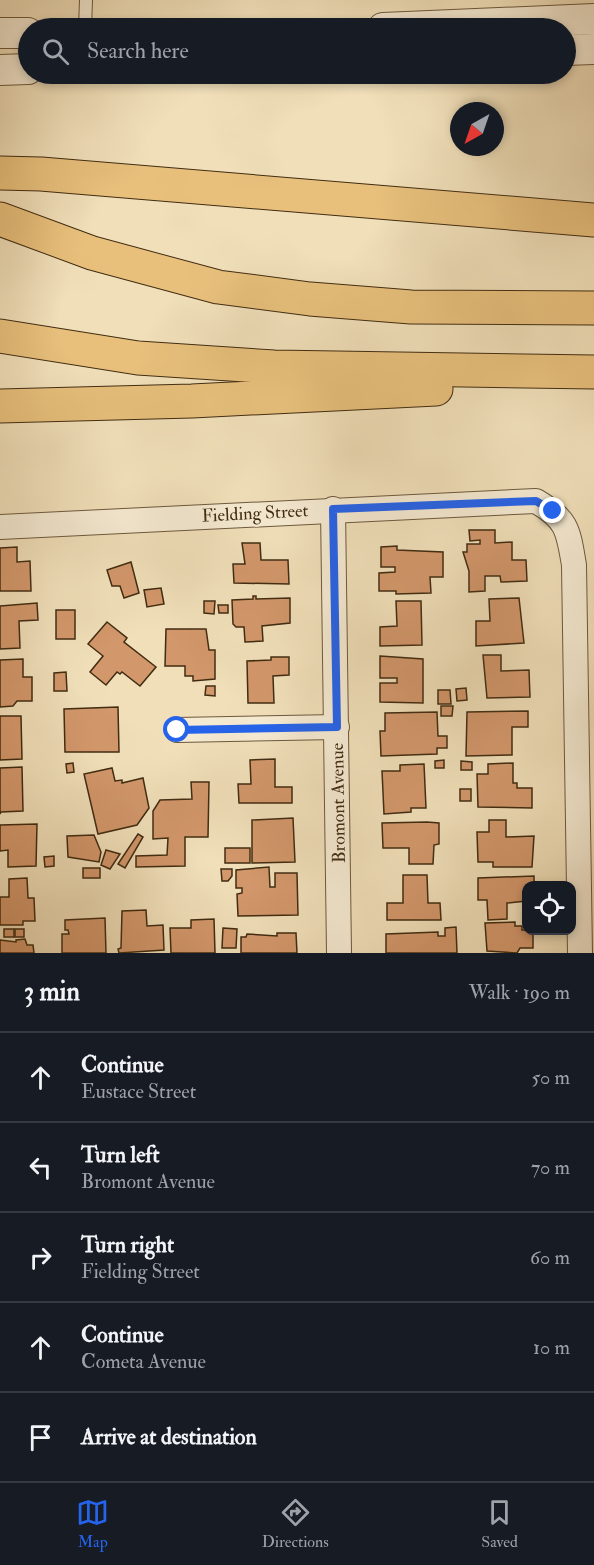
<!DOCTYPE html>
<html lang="en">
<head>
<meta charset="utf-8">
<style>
  body { margin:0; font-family:"IM FELL Double Pica",serif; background:#20242c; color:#f1f3f6 }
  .controls { position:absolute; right:18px; bottom:18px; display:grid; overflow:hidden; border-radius:12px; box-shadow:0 3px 9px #0003 }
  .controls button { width:54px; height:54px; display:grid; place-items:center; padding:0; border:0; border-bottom:2px solid #363941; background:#171b24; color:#f1f3f6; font:30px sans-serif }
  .compass { position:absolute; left:450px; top:102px; width:54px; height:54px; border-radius:50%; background:#171b24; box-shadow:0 3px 9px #0003; rotate:220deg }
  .stop { position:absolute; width:18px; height:18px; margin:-14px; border:4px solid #2563eb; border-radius:50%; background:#fff }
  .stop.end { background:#2563eb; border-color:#fff; box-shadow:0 2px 6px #0008 }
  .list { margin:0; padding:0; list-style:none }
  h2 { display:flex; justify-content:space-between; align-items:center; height:78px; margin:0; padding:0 24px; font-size:26px }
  h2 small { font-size:20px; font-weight:400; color:#9ea1a6 }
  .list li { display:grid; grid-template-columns:39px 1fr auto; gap:18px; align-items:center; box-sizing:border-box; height:90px; padding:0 24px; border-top:2px solid #363941 }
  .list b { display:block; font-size:22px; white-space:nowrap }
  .list p { margin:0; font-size:20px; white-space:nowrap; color:#9ea1a6 }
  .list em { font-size:20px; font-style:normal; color:#9ea1a6 }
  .icon { flex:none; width:33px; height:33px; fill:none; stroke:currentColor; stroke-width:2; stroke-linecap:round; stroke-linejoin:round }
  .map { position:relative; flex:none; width:594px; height:953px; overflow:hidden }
  .search { position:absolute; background:#171b24; box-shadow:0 3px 9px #0003; left:18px; right:18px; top:18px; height:66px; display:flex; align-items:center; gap:15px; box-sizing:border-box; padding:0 21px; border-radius:33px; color:#9ea1a6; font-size:22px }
  .sheet { height:528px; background:#171b24 }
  nav { display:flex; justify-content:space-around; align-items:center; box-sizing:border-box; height:84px; border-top:2px solid #363941; background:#171b24; font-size:16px; color:#9ea1a6 }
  nav a { display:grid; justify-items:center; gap:3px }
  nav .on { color:#2563eb }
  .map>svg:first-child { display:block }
</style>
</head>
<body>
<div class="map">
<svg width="594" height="953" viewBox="0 0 594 953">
  <rect width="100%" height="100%" fill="#f0dfb9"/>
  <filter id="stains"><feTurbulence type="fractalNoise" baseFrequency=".00333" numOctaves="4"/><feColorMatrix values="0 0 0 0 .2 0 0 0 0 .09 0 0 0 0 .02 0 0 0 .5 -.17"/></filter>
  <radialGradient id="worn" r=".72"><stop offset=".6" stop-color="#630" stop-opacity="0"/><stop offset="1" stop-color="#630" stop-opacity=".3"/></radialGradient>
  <g fill="#d2976b" stroke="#412c12" stroke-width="1.5">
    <polygon points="469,530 495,530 495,543 512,542 512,560 526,560 527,581 501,582 500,576 485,576 485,591 469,592 469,571 463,552 467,552 467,544 480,544 480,540 470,541"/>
    <polygon points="242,543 260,543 261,560 288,560 289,584 234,583 233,564 245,564"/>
    <polygon points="397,546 397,550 443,552 443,577 430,577 431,593 396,594 396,591 379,591 379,573 395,572 395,567 381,567 381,547"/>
    <polygon points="17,547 17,562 30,561 31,591 0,591 0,548"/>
    <polygon points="131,562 139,593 124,598 120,586 112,586 107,570"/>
    <polygon points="161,588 164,604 147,607 144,590"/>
    <polygon points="253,596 256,596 256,599 290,598 290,623 262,626 263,641 245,642 244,627 236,627 233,624 232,600 253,599"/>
    <polygon points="519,598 524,643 476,646 476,621 490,621 489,599"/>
    <polygon points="204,601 215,601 214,614 204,613"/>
    <polygon points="396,601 421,601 422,645 380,646 380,627 397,626"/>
    <polygon points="37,603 38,620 19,621 20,648 0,649 0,606"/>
    <polygon points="218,605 228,605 228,613 219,613"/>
    <rect x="56" y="610" width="19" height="29"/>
    <polygon points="107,622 127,638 124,642 156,667 140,686 122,672 120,674 117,672 106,685 90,672 103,656 88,644"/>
    <polygon points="166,629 206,629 209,650 215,650 215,679 193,681 193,676 185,676 185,666 165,666"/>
    <polygon points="483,655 501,655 501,671 529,670 530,697 487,698"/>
    <polygon points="380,656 423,659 423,703 380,702 380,683 397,683 397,678 380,678"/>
    <polygon points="271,657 289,657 289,675 273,676 274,703 248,703 247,661 271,660"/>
    <polygon points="23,659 23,677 32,677 32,701 17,701 13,706 0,707 0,660"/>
    <polygon points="66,672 67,691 54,691 54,673"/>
    <polygon points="206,686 215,686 215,696 205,695"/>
    <polygon points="466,688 467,700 457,701 456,689"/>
    <polygon points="438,690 450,690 451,704 438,704"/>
    <polygon points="441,706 453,706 452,716 441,716"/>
    <polygon points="118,707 119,752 65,752 64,709"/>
    <polygon points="528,711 528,727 512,727 512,755 466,756 467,712"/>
    <polygon points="437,712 438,736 447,736 447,748 437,748 437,754 381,756 380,731 385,731 385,713"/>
    <polygon points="0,716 21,716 22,759 0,760"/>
    <polygon points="275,759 275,787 292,787 292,803 239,803 238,784 251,784 250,760"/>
    <polygon points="444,760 444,768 435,768 435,761"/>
    <polygon points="461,761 472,762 472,770 461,770"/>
    <polygon points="73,763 74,772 67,773 66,764"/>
    <polygon points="513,763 513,783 517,783 517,788 532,788 532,808 478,807 477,774 488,774 488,764"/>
    <polygon points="424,764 426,808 411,808 411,812 384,814 382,771 400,771 400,765"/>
    <polygon points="22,767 23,811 1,812 0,814 0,768"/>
    <polygon points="112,768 115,781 122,780 122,783 143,778 149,808 137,825 98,834 84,774"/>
    <polygon points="191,782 209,782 208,837 185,837 185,866 136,867 136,856 167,855 168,838 153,839 153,811 160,800 192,799"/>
    <rect x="460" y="789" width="11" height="12"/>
    <polygon points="293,818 295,862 252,863 252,820"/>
    <polygon points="489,820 506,820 506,837 534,836 532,867 493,867 493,862 478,862 477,832 489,832"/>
    <polygon points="427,822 439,823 439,844 434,845 433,864 409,864 409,848 383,848 382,823"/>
    <polygon points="37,824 36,866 8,867 8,850 0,851 0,825"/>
    <polygon points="138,834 143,837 125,868 118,864"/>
    <polygon points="94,835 101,852 99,862 68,857 67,836"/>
    <rect x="225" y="848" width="25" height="15"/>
    <polygon points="106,850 120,854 110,869 101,865"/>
    <polygon points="54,856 54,866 45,867 44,857"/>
    <polygon points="269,867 270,887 275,887 275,873 297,873 298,915 238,916 237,894 242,893 242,888 236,888 236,870"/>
    <rect x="83" y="868" width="17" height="10"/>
    <polygon points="221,869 232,869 232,876 228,881 222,881"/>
    <polygon points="403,875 427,875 428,903 440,903 441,920 387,920 387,903 403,903"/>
    <polygon points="534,876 534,885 526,885 526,901 507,903 507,919 488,920 487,900 478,900 478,878"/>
    <polygon points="27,878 28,898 34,898 35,921 23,921 23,925 0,925 0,897 9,897 9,879"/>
    <polygon points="146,910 147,926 163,925 164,950 119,953 118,949 121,948 122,911"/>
    <polygon points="105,918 106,953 62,953 62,934 69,934 68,930 65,930 65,920"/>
    <polygon points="214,919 215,953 171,953 170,928 191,928 191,920"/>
    <polygon points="515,922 515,926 522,926 522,930 533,930 533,948 520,948 517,953 487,951 485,923"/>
    <polygon points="456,927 457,953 386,953 386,934 438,932 438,936 445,936 445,928"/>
    <polygon points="223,928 237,929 236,948 222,948"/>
    <rect x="4" y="929" width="10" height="8"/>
    <rect x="15" y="929" width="9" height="8"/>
    <polygon points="277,933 296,933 297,953 241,953 241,937 246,937 247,934 277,936"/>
    <polygon points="25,939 27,945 33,945 34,953 0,953 0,940 16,942 16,940"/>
  </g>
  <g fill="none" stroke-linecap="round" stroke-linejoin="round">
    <defs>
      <polyline id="service" points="85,28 86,0"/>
      <g id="minor">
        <polyline points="333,509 339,953"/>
        <path d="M0,527L536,501C568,520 568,530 574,565L580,953"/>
        <polyline points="177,730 337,727"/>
      </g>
      <g id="tertiary">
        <polyline points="383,28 594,19"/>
        <polyline points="0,33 28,33"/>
        <polyline points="566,50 594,49"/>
        <polyline points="0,70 28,69"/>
      </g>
      <g id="motorway">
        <polyline points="0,173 41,174 594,220"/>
        <polyline points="0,219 92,253 218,287 310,299 411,307 594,308"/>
        <polyline points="0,336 138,358 274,367 594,372"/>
        <polyline points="0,406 192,401 436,389"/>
      </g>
    </defs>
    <use href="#service" stroke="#6d593c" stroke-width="14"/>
    <use href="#minor" stroke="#6d593c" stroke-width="26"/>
    <use href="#tertiary" stroke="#6d593c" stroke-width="32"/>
    <use href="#motorway" stroke="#412c12" stroke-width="35"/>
    <use href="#service" stroke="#f5ead2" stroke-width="12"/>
    <use href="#minor" stroke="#f5ead2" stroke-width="24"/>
    <use href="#tertiary" stroke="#f5ead2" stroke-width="30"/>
    <use href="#motorway" stroke="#e8c07c" stroke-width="33"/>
  </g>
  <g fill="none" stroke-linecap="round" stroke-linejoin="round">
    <polyline stroke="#2563eb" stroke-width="8" points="177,730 337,727 333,509 536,501 553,511"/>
  </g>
  <g text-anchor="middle" stroke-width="4.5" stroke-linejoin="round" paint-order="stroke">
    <g font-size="18" fill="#412c12" stroke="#f5ead2">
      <text transform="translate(255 513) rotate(-3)" y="6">Fielding Street</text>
      <text transform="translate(338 803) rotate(-91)" y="6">Bromont Avenue</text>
    </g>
  </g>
  <rect width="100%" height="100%" filter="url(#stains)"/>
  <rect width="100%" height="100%" fill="url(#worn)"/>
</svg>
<div class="controls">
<button><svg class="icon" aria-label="locate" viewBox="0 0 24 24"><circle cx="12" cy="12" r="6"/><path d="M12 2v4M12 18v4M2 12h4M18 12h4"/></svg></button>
</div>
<svg class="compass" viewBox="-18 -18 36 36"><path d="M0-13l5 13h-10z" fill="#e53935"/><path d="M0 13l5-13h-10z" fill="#9ea1a6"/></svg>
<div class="stop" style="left:177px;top:730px"></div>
<div class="stop end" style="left:553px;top:511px"></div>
<div class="search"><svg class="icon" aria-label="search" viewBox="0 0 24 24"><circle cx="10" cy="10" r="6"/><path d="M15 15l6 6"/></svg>Search here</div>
</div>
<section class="sheet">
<h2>3 min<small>Walk · 190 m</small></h2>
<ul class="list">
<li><svg class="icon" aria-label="ahead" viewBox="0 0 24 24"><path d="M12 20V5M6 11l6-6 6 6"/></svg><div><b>Continue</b><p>Eustace Street</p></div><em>50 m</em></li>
<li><svg class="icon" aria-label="left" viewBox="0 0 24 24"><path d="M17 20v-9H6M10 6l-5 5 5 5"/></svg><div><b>Turn left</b><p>Bromont Avenue</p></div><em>70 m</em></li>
<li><svg class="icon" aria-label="right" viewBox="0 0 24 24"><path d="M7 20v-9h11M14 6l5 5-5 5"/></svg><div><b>Turn right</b><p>Fielding Street</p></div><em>60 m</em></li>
<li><svg class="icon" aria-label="ahead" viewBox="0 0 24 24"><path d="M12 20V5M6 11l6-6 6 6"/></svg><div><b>Continue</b><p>Cometa Avenue</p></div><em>10 m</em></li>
<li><svg class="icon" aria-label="arrive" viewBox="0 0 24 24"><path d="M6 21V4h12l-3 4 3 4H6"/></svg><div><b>Arrive at destination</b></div></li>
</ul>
</section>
<nav>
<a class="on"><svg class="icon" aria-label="map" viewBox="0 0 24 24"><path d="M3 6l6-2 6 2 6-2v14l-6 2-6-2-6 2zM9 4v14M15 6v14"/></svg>Map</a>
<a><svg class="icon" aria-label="directions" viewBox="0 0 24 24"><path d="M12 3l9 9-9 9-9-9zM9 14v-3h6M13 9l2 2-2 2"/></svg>Directions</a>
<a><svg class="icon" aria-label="saved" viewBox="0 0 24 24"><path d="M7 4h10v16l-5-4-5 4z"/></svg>Saved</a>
</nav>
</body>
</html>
